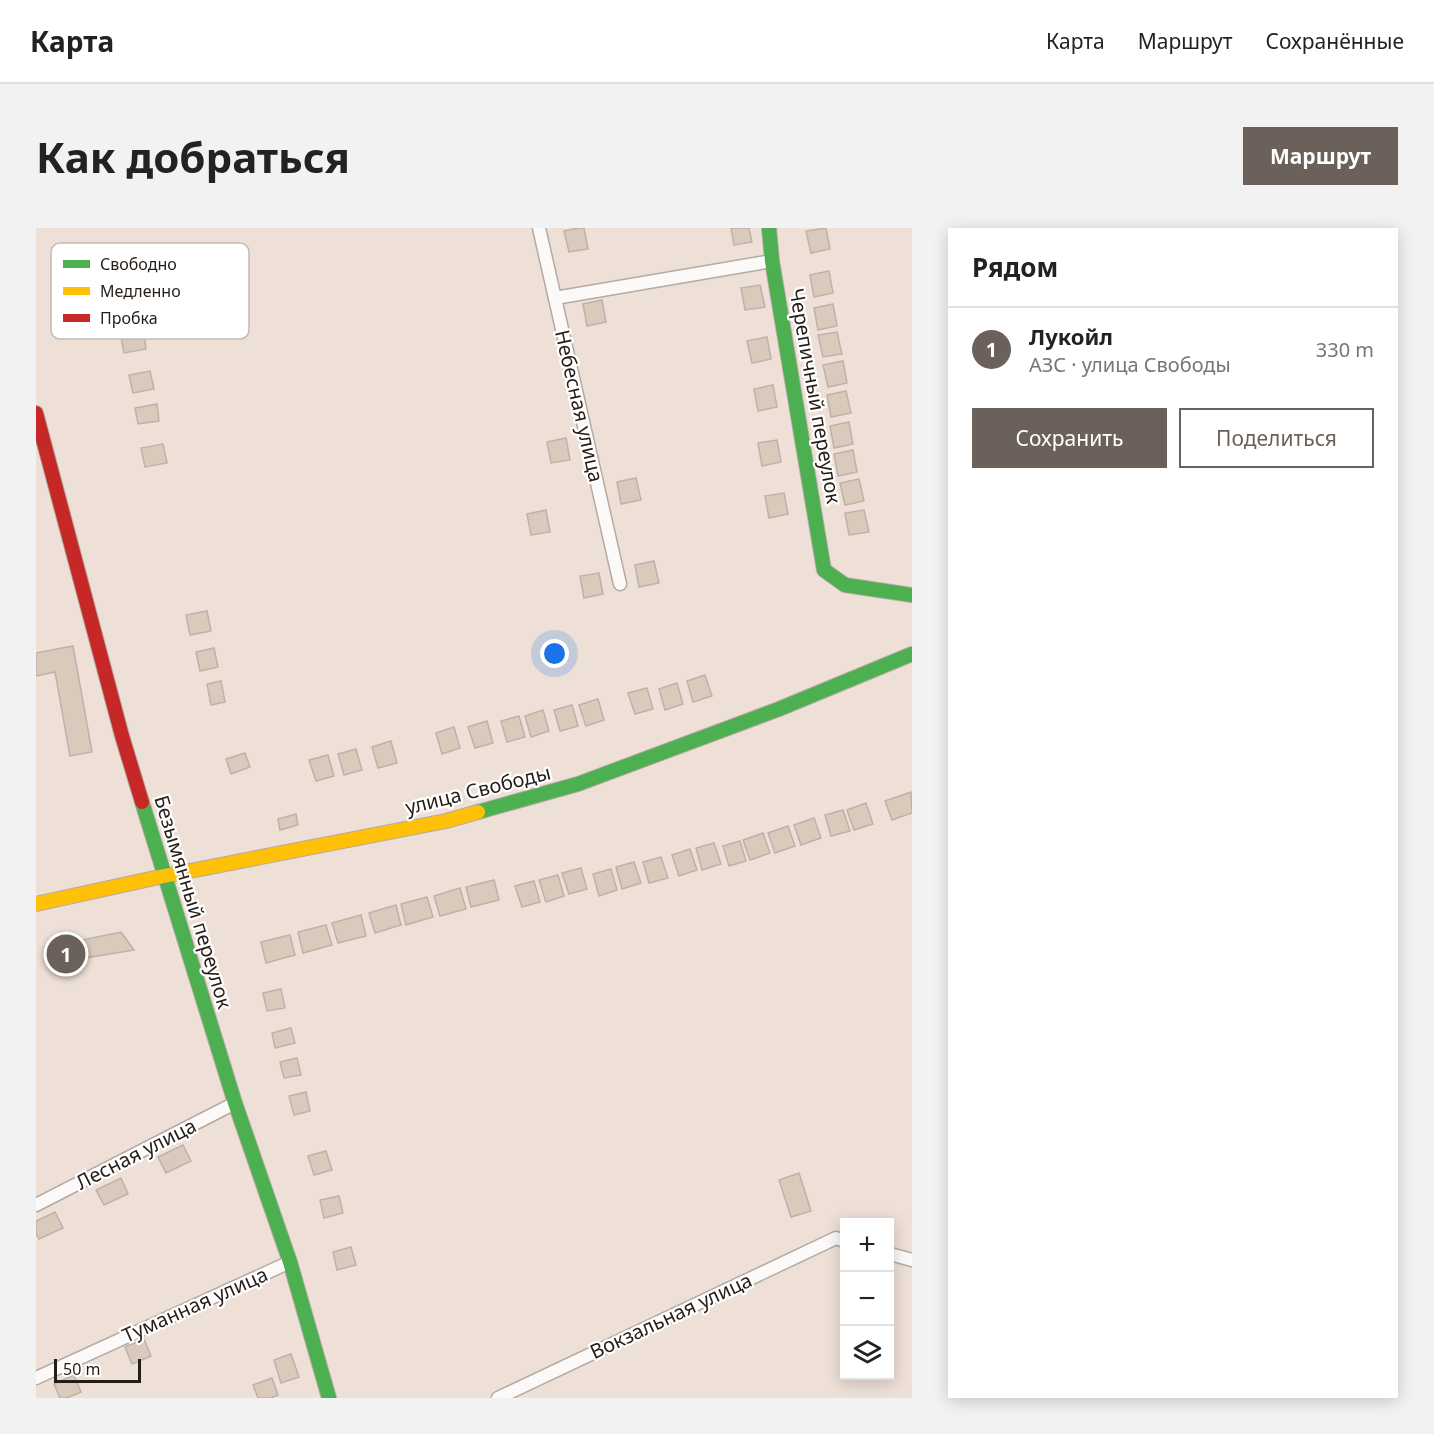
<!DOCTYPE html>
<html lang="ru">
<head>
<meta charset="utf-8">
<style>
  body { margin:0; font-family:"Noto Sans",sans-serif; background:#f2f2f2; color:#222 }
  .controls { position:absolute; right:18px; bottom:18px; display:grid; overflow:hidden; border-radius:0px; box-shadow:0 3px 15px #0003 }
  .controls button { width:54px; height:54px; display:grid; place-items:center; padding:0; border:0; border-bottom:2px solid #e0e0e0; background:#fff; color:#222; font:30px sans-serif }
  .scale { position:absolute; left:18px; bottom:15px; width:87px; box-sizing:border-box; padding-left:6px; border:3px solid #261d16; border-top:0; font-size:16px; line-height:21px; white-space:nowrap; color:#261d16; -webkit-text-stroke:4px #fff; paint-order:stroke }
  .you { position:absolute; left:519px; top:426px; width:21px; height:21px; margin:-15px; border:4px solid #fff; border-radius:50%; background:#1a73e8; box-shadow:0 0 0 9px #1a73e833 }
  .badge { display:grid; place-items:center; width:39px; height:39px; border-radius:50%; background:#6c615a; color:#fff; font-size:20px; font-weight:700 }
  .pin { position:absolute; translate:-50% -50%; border:3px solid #fff; box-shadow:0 2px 6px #0006 }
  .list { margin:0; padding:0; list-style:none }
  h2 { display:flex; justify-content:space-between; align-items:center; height:78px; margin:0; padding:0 24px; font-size:26px }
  h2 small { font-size:20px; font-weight:400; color:#767676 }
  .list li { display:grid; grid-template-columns:39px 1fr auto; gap:18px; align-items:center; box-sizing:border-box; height:84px; padding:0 24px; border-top:2px solid #e0e0e0 }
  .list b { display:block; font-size:22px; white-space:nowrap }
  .list p { margin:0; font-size:20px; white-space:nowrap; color:#767676 }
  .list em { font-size:20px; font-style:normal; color:#767676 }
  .actions { display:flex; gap:12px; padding:18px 24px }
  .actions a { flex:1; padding:14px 0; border:2px solid #6c615a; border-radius:0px; text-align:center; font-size:21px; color:#6c615a }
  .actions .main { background:#6c615a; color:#fff }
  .icon { flex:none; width:33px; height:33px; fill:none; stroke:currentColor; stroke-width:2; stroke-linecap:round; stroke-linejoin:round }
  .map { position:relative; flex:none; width:876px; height:1170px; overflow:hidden; border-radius:0px }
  header { display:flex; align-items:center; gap:36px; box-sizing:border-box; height:84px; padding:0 30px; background:#fff; border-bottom:2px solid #e0e0e0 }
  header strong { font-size:28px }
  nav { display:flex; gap:33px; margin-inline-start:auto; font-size:21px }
  .intro { display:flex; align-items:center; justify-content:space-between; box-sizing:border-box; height:144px; padding:0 36px }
  h1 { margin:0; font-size:42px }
  .button { padding:15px 27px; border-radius:0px; background:#6c615a; color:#fff; font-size:21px; font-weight:700 }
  main { display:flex; gap:36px; padding:0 36px }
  aside { flex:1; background:#fff; border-radius:0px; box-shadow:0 3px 15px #0003 }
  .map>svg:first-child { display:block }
</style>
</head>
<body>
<header>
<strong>Карта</strong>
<nav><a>Карта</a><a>Маршрут</a><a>Сохранённые</a></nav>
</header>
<div class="intro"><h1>Как добраться</h1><a class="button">Маршрут</a></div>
<main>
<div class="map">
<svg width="876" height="1170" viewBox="0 0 876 1170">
  <rect width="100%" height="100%" fill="#eee0d7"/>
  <g fill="#dacabc" stroke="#bcb2ab" stroke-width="1.5">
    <polygon points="542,0 548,0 552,21 533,24 528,3"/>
    <polygon points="695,0 713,0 716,14 698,17"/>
    <polygon points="790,0 794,21 775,25 770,3"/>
    <polygon points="793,43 797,65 778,69 774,47"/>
    <polygon points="724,57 729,79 709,82 705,60"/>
    <polygon points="566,72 570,94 551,98 547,76"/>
    <polygon points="797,76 801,98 782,102 778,80"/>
    <polygon points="107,100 110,121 88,125 84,104"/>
    <polygon points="801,104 806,126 787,129 782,107"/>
    <polygon points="731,109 735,131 716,135 711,113"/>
    <polygon points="807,133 811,155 792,159 787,137"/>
    <polygon points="114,143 118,161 97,165 93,147"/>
    <polygon points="737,157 741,179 722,183 718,161"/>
    <polygon points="810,163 815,185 795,189 791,167"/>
    <polygon points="121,176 123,193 102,196 99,180"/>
    <polygon points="813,194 817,216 798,220 794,198"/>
    <polygon points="530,210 534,232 515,235 511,214"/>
    <polygon points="741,212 745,234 726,238 722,215"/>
    <polygon points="127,216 131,235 109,239 105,220"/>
    <polygon points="817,222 821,244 802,248 798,226"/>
    <polygon points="600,250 605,272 585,276 581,254"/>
    <polygon points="823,251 828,273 809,277 804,255"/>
    <polygon points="748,265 752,286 733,290 729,268"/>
    <polygon points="510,282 514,304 495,307 491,286"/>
    <polygon points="828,282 833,304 813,307 809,285"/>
    <polygon points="618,333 623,355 603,359 599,337"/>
    <polygon points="563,345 567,366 548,370 544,348"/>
    <polygon points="171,383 175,403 154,407 150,387"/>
    <polygon points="37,418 56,524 34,528 19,444 0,448 0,425"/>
    <polygon points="178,420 182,439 164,443 160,424"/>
    <polygon points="669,447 676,468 657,474 651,453"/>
    <polygon points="185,453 189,474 175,477 171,456"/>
    <polygon points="641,455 647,476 629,482 623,461"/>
    <polygon points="611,460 617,481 599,486 592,465"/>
    <polygon points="562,471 568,492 550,498 543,477"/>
    <polygon points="536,477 542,498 524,503 518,482"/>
    <polygon points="507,482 513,503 495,509 489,488"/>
    <polygon points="483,488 489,509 471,514 465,493"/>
    <polygon points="451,493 457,515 439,520 432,499"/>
    <polygon points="418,499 424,520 406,526 400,505"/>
    <polygon points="355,513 361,535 342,540 336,519"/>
    <polygon points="320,521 326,542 308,547 302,526"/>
    <polygon points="209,525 214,539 195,546 190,531"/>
    <polygon points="292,527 298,548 280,553 273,532"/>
    <polygon points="875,564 876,585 856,592 849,573"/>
    <polygon points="830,575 837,596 818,602 811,582"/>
    <polygon points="807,582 814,603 795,608 789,587"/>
    <polygon points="260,586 262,597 244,602 242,591"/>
    <polygon points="778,590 785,610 765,617 758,597"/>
    <polygon points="752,598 759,618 739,625 732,605"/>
    <polygon points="727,605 734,625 714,632 707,612"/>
    <polygon points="704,613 710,633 693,638 687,618"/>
    <polygon points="678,615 685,636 666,642 660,620"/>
    <polygon points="654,621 661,642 643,648 636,627"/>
    <polygon points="625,629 632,650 613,655 607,634"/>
    <polygon points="598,634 605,655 586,661 580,639"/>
    <polygon points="545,640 551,661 533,666 526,645"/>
    <polygon points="575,641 581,662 563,668 557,646"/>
    <polygon points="522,647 528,668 510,674 503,652"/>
    <polygon points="458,652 463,672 435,679 430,659"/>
    <polygon points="498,653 504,674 486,679 479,658"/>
    <polygon points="424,660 430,681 404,688 398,668"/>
    <polygon points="391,669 397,689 370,697 365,676"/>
    <polygon points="360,677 365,697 339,705 333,685"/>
    <polygon points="325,687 330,708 302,715 296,695"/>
    <polygon points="290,697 296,717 267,725 262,704"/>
    <polygon points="85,704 98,722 26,734 22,717"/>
    <polygon points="254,707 259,727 230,735 225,714"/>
    <polygon points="245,761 249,780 231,783 227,765"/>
    <polygon points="255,800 259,815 239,820 236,805"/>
    <polygon points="261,830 265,847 248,850 244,834"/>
    <polygon points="270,864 274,883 258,887 253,868"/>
    <polygon points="147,917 155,933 130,945 122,929"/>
    <polygon points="290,923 296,942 278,947 272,928"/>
    <polygon points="763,945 775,983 755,989 743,952"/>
    <polygon points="85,950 92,966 68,977 60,962"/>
    <polygon points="303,968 307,985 288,990 284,972"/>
    <polygon points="19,984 27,1000 3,1011 0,1005 0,993"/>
    <polygon points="315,1019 320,1037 301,1042 297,1024"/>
    <polygon points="108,1111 115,1128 96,1136 89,1119"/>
    <polygon points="255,1126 263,1149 245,1155 238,1132"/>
    <polygon points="38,1147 45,1164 31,1170 24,1170 18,1156"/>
    <polygon points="236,1150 242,1167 235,1170 222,1170 217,1157"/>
  </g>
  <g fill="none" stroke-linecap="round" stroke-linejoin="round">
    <defs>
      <g id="street">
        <polyline points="503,0 584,356"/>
        <polyline points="519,70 736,33"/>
        <polyline points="0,977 199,875"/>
        <polyline points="854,1026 876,1032"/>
        <polyline points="0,1150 254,1034"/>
        <polyline points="462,1170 800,1010 808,1013"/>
      </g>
      <g id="fast">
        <polyline points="733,0 736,33 788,342 809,357 876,367"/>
        <polyline points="106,574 199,875 254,1034 293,1170"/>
        <polyline points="442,584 542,556 743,481 876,426"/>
      </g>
      <polyline id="slow" points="0,676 128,648 410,593 442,584"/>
      <polyline id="jam" points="0,185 86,508 106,574"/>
    </defs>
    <use href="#street" stroke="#b4aaa2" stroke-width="15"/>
    <use href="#fast" stroke="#b4aaa2" stroke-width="16"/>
    <use href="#slow" stroke="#b4aaa2" stroke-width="16"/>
    <use href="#jam" stroke="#b4aaa2" stroke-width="16"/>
    <use href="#street" stroke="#fcfaf9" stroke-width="12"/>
    <use href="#fast" stroke="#4caf50" stroke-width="14"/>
    <use href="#slow" stroke="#ffc107" stroke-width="14"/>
    <use href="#jam" stroke="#c62828" stroke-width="14"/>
  </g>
  <g text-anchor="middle" stroke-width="4.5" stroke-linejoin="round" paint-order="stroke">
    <g font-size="20" fill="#261d16" stroke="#fff">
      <text transform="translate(779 168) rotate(80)" y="7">Черепичный переулок</text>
      <text transform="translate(543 178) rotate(77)" y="7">Небесная улица</text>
      <text transform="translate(442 562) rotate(-14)" y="7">улица Свободы</text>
      <text transform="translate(157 674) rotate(73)" y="7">Безымянный переулок</text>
      <text transform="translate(100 926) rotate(-27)" y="7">Лесная улица</text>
      <text transform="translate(159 1077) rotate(-24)" y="7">Туманная улица</text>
      <text transform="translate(635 1088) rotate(-25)" y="7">Вокзальная улица</text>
    </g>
  </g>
  <rect x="15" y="15" width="198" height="96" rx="9" fill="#fff" stroke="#bebbb9" stroke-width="1.5"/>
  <rect x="27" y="32" width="27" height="8" fill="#4caf50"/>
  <rect x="27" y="59" width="27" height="8" fill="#ffc107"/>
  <rect x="27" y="86" width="27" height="8" fill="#c62828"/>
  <g font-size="16" fill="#261d16">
    <text x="64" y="42">Свободно</text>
    <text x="64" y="69">Медленно</text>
    <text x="64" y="96">Пробка</text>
  </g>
</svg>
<div class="controls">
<button>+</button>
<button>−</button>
<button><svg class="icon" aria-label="layers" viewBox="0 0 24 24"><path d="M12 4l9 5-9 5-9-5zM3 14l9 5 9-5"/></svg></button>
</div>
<div class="scale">50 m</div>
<div class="you"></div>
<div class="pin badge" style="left:30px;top:726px">1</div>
</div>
<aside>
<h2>Рядом<small></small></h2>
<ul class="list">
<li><span class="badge">1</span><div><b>Лукойл</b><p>АЗС · улица Свободы</p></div><em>330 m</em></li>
</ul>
<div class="actions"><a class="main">Сохранить</a><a>Поделиться</a></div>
</aside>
</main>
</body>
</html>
